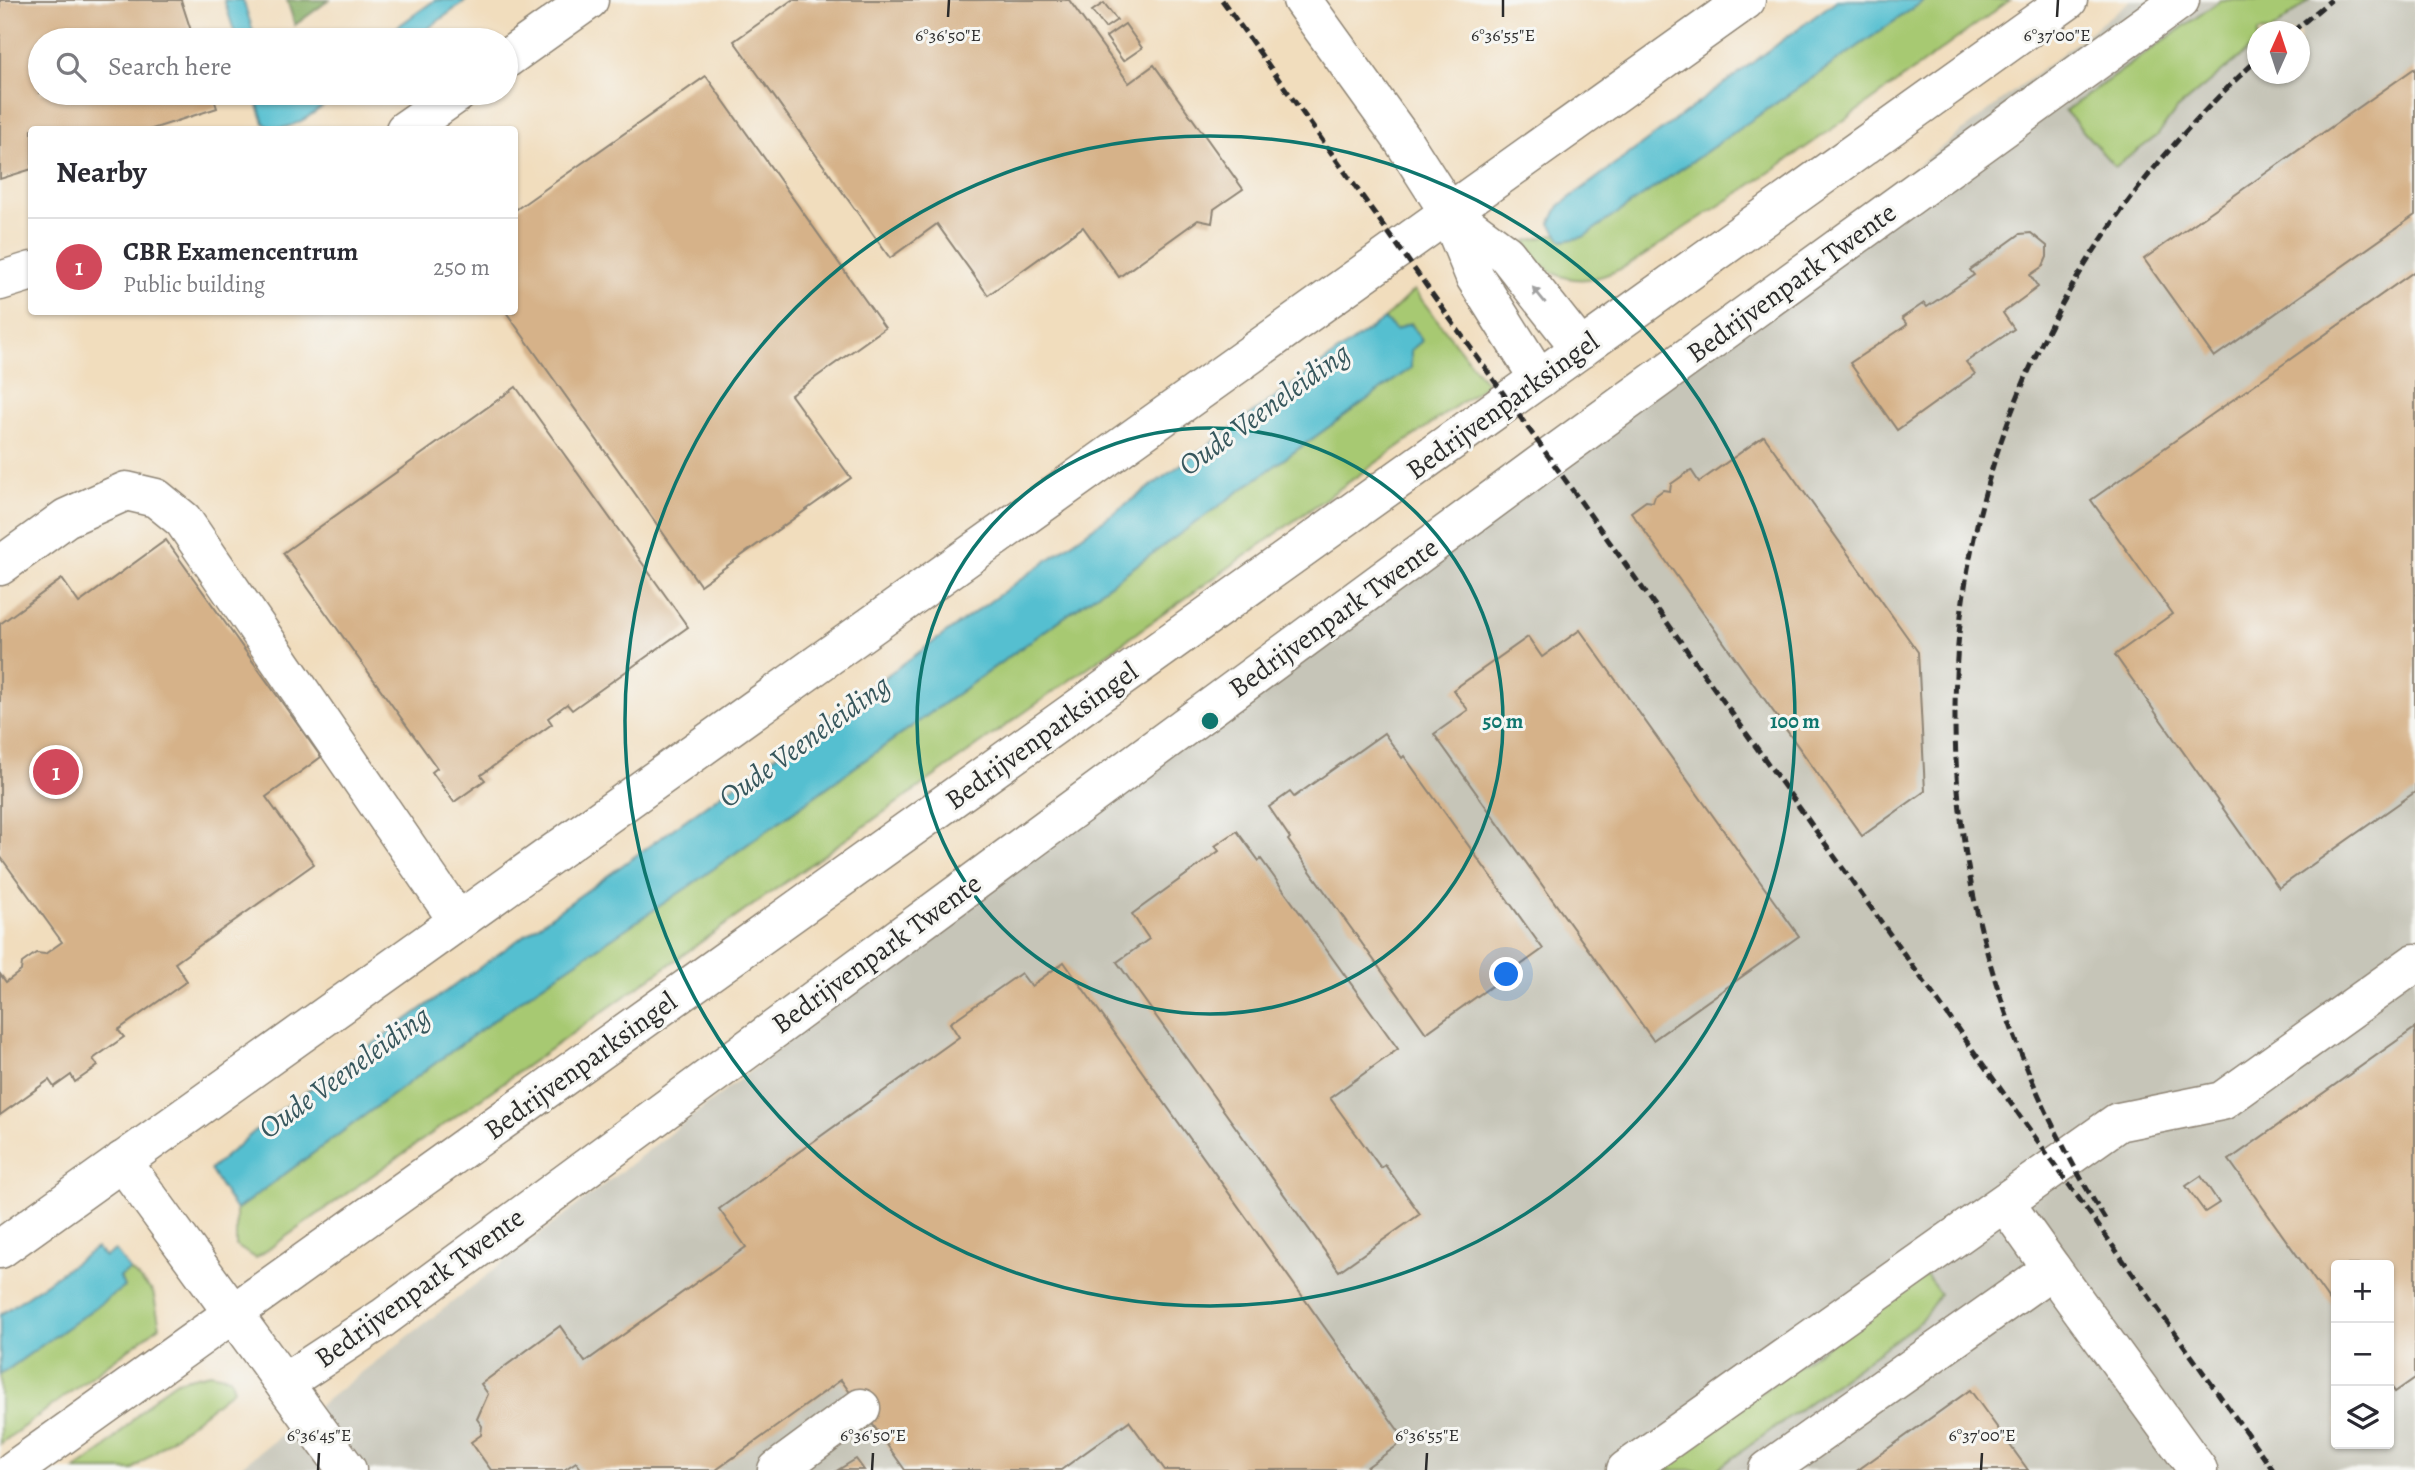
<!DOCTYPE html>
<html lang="en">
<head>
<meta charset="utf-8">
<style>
  body { margin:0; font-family:Alegreya,serif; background:#f7f7f7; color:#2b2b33 }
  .controls { position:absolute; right:21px; bottom:21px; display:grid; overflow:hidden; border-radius:7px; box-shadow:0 2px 5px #0004 }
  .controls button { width:63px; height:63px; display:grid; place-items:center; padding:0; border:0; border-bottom:2px solid #e1e1e2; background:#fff; color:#2b2b33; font:35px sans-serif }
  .compass { position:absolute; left:2247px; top:21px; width:63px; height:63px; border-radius:50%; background:#fff; box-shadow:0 2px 5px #0004; rotate:3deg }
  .you { position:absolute; left:1507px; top:975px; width:24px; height:24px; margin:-18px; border:5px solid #fff; border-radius:50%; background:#1a73e8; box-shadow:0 0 0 10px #1a73e833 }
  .badge { display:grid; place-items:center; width:46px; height:46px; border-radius:50%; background:#d1495b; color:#fff; font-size:23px; font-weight:700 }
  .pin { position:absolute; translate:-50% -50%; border:4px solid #fff; box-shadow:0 2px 7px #0006 }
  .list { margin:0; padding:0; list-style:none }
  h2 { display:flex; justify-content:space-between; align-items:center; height:91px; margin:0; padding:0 28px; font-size:30px }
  h2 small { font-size:23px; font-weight:400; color:#7c7c81 }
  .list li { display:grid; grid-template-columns:46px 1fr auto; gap:21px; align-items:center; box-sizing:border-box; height:98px; padding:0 28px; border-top:2px solid #e1e1e2 }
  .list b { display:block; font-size:26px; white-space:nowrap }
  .list p { margin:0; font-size:23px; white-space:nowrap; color:#7c7c81 }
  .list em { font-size:23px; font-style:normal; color:#7c7c81 }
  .icon { flex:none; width:38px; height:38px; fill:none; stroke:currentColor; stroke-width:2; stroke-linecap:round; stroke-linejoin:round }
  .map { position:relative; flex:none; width:2415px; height:1470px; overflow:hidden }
  .search { position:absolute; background:#fff; box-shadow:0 2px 5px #0004; left:28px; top:28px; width:490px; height:77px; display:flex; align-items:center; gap:18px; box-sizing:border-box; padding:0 24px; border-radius:38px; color:#7c7c81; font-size:26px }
  .panel { position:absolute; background:#fff; box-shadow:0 2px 5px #0004; left:28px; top:126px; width:490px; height:189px; border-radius:7px }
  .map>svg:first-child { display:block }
</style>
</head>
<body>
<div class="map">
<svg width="2415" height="1470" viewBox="0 0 2415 1470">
  <rect width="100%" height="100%" fill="#f6f6f2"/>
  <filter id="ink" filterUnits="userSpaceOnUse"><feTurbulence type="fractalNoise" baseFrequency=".0143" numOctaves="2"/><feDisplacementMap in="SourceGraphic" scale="14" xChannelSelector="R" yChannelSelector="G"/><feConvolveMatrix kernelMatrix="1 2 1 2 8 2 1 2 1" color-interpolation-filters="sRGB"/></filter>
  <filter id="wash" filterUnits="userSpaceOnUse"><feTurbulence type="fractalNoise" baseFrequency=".00686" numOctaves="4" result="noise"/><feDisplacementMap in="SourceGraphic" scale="28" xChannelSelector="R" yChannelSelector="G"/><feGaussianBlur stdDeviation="1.57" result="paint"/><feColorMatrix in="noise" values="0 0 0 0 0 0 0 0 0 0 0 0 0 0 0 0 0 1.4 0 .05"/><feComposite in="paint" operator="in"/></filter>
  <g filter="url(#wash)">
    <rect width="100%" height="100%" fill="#f1ddbd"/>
    <path fill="#c6c5b8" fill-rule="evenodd" d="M2131,0H2415V1470H236ZM2258,32H2300V74H2258ZM2336,1265H2389V1444H2336Z"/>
    <g fill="#a7c972" stroke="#697a4e" stroke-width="2">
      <path d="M1925,0H2010C1905,76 1802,154 1692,223C1662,242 1630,270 1595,278C1566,284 1536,270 1526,241L1557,234L1563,241L1583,237Z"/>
      <polygon points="2221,0 2310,0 2271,31 2258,32 2257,43 2176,110 2157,136 2115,167 2065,111"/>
      <polygon points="1414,290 1487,384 256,1258 236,1246 236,1210 536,989 688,887 1411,368 1411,349 1422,341 1411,323 1396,330 1384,319"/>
      <polygon points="130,1270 153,1292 160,1326 0,1444 0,1375 124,1287 120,1277"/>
      <polygon points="1926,1275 1940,1294 1921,1321 1716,1470 1652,1470"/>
      <polygon points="209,1373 230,1377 234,1389 132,1470 75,1470 105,1448 157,1395 177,1381"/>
    </g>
    <polygon fill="#85ad64" stroke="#586c48" stroke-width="2" points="287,0 329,0 295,25"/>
    <g fill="#54bfd0" stroke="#40757e" stroke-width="2">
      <polygon points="224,0 243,0 256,40 237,40"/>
      <polygon points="435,0 467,0 412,40 379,40"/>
      <polygon points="1837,0 1925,0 1583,237 1563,241 1550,224 1559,206"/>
      <path d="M254,93H279L285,101L298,99L306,93H340C318,109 298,130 271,129L264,123Z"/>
      <polygon points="1384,319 1396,330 1410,323 1422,341 1411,350 1411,368 688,887 536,989 236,1210 210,1170 271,1117"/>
      <polygon points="96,1248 105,1257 115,1250 130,1270 120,1277 124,1287 0,1375 0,1315"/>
    </g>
    <g id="blocks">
      <g fill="#d6b289">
        <polygon points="0,0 181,0 194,40 40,40 40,93 212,93 217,108 149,130 32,130 32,169 0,179"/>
        <polygon points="792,0 1069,0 1129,83 1154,65 1243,189 1214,209 1212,223 1198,220 1119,277 1083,227 988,295 937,224 890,258 734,41"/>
        <polygon points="1104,3 1117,20 1105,28 1092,11"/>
        <polygon points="1125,24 1142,48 1123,61 1106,37"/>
        <polygon points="2415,68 2415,215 2214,357 2144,259"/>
        <polygon points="706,76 885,328 791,395 851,478 700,585 506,312 514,312 514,211"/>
        <polygon points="2031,233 2047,246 2047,257 2043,266 2030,275 2038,287 2003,313 2014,329 1966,362 1975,374 1897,430 1850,363 1907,325 1902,318 1924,303 1927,307 1974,275 1970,270 2020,234"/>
        <polygon points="2415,271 2415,792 2279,888 2115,655 2172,614 2091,500"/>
        <polygon points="516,387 688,627 572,710 567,704 548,718 552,724 481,775 485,780 454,802 432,772 437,768 283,553"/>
        <polygon points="1764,436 1918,652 1925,791 1862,836 1631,512 1646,501 1653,502 1655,496 1663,490 1670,491 1671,484 1691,470 1699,482"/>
        <polygon points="166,540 321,757 266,797 314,864 175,963 187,981 118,1030 124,1037 93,1059 98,1066 75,1082 71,1075 54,1087 49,1080 0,1115 0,974 6,982 21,971 22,963 36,953 45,954 62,942 0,856 0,624 62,579 79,603"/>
        <polygon points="1580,630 1799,936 1653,1040 1434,734 1468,710 1453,690 1528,637 1542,657"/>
        <polygon points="1384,733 1402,758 1404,756 1543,949 1426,1033 1288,840 1290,838 1269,807 1290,792 1294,797"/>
        <polygon points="1237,831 1259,861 1261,859 1398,1049 1330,1098 1381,1168 1385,1165 1420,1214 1339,1271 1117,962 1149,939 1132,914 1219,851 1215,846"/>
        <polygon points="1064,962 1405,1440 1363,1470 1165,1470 1129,1421 1061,1470 905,1470 841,1380 716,1470 582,1470 576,1462 564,1470 491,1470 471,1442 481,1435 482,1426 477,1419 488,1394 481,1384 560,1326 585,1362 746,1247 719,1209 959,1037 950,1023 1021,973 1031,986"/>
        <polygon points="2415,1028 2415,1378 2395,1392 2389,1383 2389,1265 2336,1265 2336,1310 2229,1160"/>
        <polygon points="2201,1176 2219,1203 2205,1212 2186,1186"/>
        <polygon points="1970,1390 2028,1470 1858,1470"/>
        <polygon points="856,1459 864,1470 838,1470"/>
      </g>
    </g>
  </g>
  <g filter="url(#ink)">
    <use href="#blocks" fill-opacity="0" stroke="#8e8474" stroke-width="2"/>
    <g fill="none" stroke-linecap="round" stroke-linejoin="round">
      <defs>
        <g id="minor">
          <polyline points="1302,0 1402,139 1448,211 1475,277 1539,379"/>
          <polyline points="506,59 589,0"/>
          <polyline points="405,130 458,93"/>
          <polyline points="1448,211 1506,254 1581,349"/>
          <polyline points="0,281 32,271"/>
          <polyline points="0,566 66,518 126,491 156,498 183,520 458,921"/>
          <polyline points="122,1161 347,1470"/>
          <polyline points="0,1249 1746,0"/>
          <polyline points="2052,1269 2198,1470"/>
          <polyline points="284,1383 383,1318 1549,458 2180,0"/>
          <polyline points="14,1470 2068,0"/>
          <polyline points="777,1470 861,1408"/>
          <polyline points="1626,1470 2118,1122 2222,1101 2415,963"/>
          <polyline points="1768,1470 2052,1269 2005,1203"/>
        </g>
      </defs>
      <use href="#minor" stroke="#8e8474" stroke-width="41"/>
      <use href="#minor" stroke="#fff" stroke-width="38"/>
      <g stroke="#2b2b2b" stroke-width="5" stroke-dasharray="10 5" stroke-linecap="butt">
        <polyline points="1222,0 2273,1470"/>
        <polyline points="2292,32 2331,0"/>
        <path d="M2105,1219C1862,829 1915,370 2258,59"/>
      </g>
    </g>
    <defs><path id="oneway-solid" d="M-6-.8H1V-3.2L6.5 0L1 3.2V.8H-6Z" transform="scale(1.75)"/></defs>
    <use fill="#a0a0a0" href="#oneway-solid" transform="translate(1539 295) rotate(-129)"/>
  </g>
  <path fill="none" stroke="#2b2b2b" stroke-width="2.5" d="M948,17L949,0M1503,17V0M2057,17L2058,0M318,1470L319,1453M872,1470L873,1453M1426,1470L1427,1453M1981,1470L1982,1453"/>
  <g fill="none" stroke="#0f766e" stroke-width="3.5">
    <circle cx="1210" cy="721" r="293"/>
    <circle cx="1210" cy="721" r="585"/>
  </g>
  <g text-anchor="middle" stroke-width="6" stroke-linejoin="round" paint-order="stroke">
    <g font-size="28" fill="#2b2b2b" stroke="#f6f6f2">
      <text transform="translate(1791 282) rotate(-36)" y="10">Bedrijvenpark Twente</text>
      <text transform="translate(1502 405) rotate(-36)" y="10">Bedrijvenparksingel</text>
      <text transform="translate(1333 617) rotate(-36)" y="10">Bedrijvenpark Twente</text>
      <text transform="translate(1041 735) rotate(-36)" y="10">Bedrijvenparksingel</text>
      <text transform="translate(876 953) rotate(-36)" y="10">Bedrijvenpark Twente</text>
      <text transform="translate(580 1065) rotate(-36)" y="10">Bedrijvenparksingel</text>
      <text transform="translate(419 1287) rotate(-36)" y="10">Bedrijvenpark Twente</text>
    </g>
    <g font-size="30" font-style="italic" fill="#37575d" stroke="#f6f6f2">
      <text transform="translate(1264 409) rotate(-36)" y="10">Oude Veeneleiding</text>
      <text transform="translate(804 741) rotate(-36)" y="10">Oude Veeneleiding</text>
      <text transform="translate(344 1072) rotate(-36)" y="10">Oude Veeneleiding</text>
    </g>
  </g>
  <g font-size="18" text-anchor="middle" fill="#2b2b2b" stroke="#f6f6f2" stroke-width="6" stroke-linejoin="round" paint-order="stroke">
    <text x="948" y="41">6°36'50"E</text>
    <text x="1503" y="41">6°36'55"E</text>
    <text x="2057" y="41">6°37'00"E</text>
    <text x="319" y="1441">6°36'45"E</text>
    <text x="873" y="1441">6°36'50"E</text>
    <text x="1427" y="1441">6°36'55"E</text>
    <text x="1982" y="1441">6°37'00"E</text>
  </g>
  <circle cx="1210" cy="721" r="10" fill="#0f766e" stroke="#f6f6f2" stroke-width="3.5"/>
  <g font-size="21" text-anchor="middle" font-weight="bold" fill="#0f766e" stroke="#f6f6f2" stroke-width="6" stroke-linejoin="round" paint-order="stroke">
    <text x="1503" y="728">50 m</text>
    <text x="1795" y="728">100 m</text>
  </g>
</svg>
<div class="controls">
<button>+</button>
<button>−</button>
<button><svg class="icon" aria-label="layers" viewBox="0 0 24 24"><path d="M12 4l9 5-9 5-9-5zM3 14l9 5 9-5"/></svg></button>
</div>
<svg class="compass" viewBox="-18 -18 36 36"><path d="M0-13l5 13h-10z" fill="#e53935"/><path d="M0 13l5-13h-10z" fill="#7c7c81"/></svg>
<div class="you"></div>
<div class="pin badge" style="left:56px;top:772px">1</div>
<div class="search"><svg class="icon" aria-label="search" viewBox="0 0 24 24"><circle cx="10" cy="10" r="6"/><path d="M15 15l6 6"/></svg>Search here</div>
<section class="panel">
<h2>Nearby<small></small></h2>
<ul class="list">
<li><span class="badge">1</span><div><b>CBR Examencentrum</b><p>Public building</p></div><em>250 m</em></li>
</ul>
</section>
</div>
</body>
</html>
